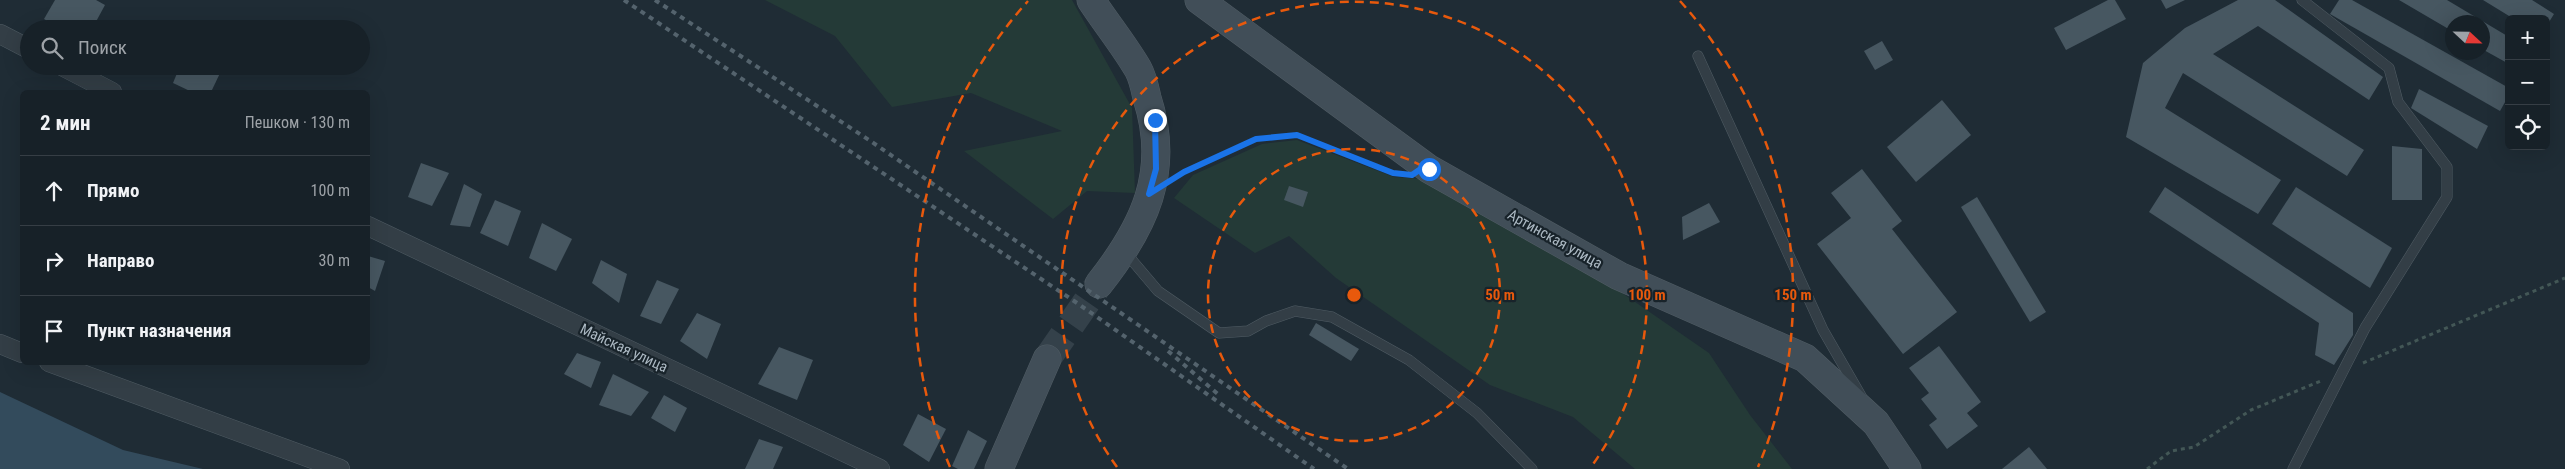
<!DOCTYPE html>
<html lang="ru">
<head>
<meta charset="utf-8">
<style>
  body { margin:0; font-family:"Roboto Condensed",sans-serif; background:#202930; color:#f1f3f6 }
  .controls { position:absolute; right:15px; top:15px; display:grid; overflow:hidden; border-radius:8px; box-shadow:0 5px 20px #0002 }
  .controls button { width:45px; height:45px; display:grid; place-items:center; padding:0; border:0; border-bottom:1px solid #363e45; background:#172128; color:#f1f3f6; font:25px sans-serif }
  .compass { position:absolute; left:2445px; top:15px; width:45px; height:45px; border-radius:50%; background:#172128; box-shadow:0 5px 20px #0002; rotate:112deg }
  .stop { position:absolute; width:15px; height:15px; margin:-11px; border:4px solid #1a73e8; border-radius:50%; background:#fff }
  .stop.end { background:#1a73e8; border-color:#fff; box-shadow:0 1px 5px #0008 }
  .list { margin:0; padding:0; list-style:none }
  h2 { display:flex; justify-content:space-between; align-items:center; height:65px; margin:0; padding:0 20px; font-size:21px }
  h2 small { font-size:16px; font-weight:400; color:#9ea3a8 }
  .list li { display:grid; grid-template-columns:32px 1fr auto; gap:15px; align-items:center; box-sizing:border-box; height:70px; padding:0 20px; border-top:1px solid #363e45 }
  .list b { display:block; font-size:19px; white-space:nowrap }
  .list em { font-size:16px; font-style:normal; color:#9ea3a8 }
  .icon { flex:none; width:28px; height:28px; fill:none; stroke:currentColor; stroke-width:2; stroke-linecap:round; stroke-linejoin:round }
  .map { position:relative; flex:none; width:2565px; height:469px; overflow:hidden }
  .search { position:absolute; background:#172128; box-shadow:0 5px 20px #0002; left:20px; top:20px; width:350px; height:55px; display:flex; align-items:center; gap:12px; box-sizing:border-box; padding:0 18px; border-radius:28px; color:#9ea3a8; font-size:19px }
  .panel { position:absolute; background:#172128; box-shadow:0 5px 20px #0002; left:20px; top:90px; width:350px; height:275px; border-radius:8px }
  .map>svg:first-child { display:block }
</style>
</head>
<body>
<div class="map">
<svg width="2565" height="469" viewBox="0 0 2565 469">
  <rect width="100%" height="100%" fill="#1f2c35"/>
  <g fill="#243a37">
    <polygon points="765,0 1072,0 1132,108 1135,193 1087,191 1053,219 964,151 1062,131 971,93 892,107 835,36"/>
    <polygon points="1297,140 1394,177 1436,180 1583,266 1709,353 1750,415 1792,469 1635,469 1573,417 1490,385 1336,278 1289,236 1255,253 1174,198 1193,175 1262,144"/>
  </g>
  <polygon fill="#334b5c" points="0,392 123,450 203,469 0,469"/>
  <g fill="#475761">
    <polygon points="55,0 96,0 105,5 92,29 61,29 44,19"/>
    <polygon points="2108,0 2115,0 2126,19 2066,50 2054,28"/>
    <polygon points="2161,0 2185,0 2166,9"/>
    <polygon points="2238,0 2275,0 2383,77 2369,100 2258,26 2213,54 2364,150 2347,176 2183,73 2165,108 2281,180 2258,214 2126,137 2143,63 2185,28"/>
    <polygon points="2339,0 2352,0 2509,88 2509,95 2500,111 2330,14"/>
    <polygon points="2399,0 2447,0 2509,37 2509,64 2482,49 2482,22 2452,22 2452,31"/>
    <polygon points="2483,0 2532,0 2554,14 2546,27 2546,19 2514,19"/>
    <polygon points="1882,41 1893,60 1875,70 1864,51"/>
    <polygon points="180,66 216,66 222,69 211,92 192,92 173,83"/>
    <polygon points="2419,89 2488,126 2477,149 2411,108"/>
    <polygon points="1942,100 1971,135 1916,182 1887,147"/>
    <polygon points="2392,146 2422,149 2422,200 2392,200"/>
    <polygon points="421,163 449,173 432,206 408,197"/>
    <polygon points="1862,169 1902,221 1892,229 1957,312 1903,354 1817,244 1851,218 1831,193"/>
    <polygon points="464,184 482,194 470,227 450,225"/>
    <polygon points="1289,186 1308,192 1303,207 1284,200"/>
    <polygon points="2165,187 2353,313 2353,335 2334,365 2315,355 2319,323 2149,212"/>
    <polygon points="2296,187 2392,248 2370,288 2272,224"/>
    <polygon points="1977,197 2046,312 2030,322 1961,207"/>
    <polygon points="495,200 521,211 508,246 480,233"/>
    <polygon points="1709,203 1720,222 1683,240 1682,217"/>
    <polygon points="542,223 572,239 556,271 529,258"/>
    <polygon points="368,256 385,261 375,291 368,287"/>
    <polygon points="601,260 627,274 619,303 592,283"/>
    <polygon points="657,280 679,289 661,324 640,316"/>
    <polygon points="697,313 721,324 707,359 680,341"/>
    <polygon points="1316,323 1359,349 1351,361 1309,335"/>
    <polygon points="1939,346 1981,402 1967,413 1978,426 1947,449 1929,425 1937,419 1921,399 1929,393 1909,368"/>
    <polygon points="779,347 813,360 797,400 758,384"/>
    <polygon points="577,353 601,362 591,388 564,374"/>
    <polygon points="613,374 649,392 631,416 599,405"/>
    <polygon points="664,395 687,408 675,432 651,418"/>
    <polygon points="918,414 946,429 929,462 903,445"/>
    <polygon points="968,430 987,441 974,469 958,469 952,466"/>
    <polygon points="759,439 783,447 773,469 745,469"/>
    <polygon points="2029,447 2047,469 2002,469"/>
  </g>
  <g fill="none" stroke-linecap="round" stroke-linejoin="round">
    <polyline stroke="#34414a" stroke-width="28" stroke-dasharray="28 14" stroke-linecap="butt" points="1047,359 1099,284"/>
    <defs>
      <g id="lane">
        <polyline points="1698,56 1823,330 1861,396"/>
        <polyline points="1125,252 1158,291 1219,333 1248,331 1266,321 1295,311 1332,317 1409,360 1477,413 1532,469"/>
        <polyline points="2293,469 2365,328 2447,197 2447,167 2398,102 2389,68 2302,0"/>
      </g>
      <g id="street">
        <polyline points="0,34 29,49"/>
        <polyline points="62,66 112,92"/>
        <polyline points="368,226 880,469"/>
        <polyline points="0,344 22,353"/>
        <polyline points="49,362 340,469"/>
      </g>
      <g id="secondary">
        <path d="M1091,0C1106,23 1124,45 1138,69C1143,78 1145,89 1147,98C1171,172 1144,227 1099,284"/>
        <polyline points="1199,0 1429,169 1619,276 1805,358 1876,423 1907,469"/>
        <polyline points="999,469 1047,359"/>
      </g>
    </defs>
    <use href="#lane" stroke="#505c64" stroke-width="11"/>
    <use href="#street" stroke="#505c64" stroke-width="20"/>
    <use href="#secondary" stroke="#505c64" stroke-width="29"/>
    <g stroke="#435756" stroke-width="3" stroke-dasharray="4 4" stroke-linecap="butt">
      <polyline points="1177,176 1256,139 1297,135 1393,173"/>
      <polyline points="2363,363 2565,278"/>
      <polyline points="2147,469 2171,451 2194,447 2251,410 2323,380"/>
    </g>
    <use href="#lane" stroke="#333e46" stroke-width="10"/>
    <use href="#street" stroke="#333e46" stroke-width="19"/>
    <use href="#secondary" stroke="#414e58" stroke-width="28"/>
    <g stroke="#54636d" stroke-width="4" stroke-dasharray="5 5" stroke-linecap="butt">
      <polyline points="624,0 1077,303 1314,469"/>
      <polyline points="655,0 869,140 1348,469"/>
      <polyline points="1168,351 1219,395"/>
    </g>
  </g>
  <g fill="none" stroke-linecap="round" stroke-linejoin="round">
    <polyline stroke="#1a73e8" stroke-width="6" points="1155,120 1156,169 1149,194 1184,172 1256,139 1297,135 1393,173 1412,175 1425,166 1429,169"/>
  </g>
  <g fill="none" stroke="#e8590c" stroke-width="2.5" stroke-dasharray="9 6">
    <circle cx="1354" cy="295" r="146"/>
    <path d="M1117 467A293 293 0 1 1 1591 467"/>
    <path d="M950 467A439 439 0 0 1 1028 1M1680 1A439 439 0 0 1 1758 467"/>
  </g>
  <g text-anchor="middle" stroke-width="4.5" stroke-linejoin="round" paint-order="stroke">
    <g font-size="15" fill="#acb9c3" stroke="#18232a">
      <text transform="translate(1555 239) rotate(29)" y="5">Артинская улица</text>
      <text transform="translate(624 348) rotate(25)" y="5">Майская улица</text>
    </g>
  </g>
  <circle cx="1354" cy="295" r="8" fill="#e8590c" stroke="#18232a" stroke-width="2.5"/>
  <g font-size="15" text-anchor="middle" font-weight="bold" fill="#e8590c" stroke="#18232a" stroke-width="4.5" stroke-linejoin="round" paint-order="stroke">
    <text x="1500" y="300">50 m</text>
    <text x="1647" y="300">100 m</text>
    <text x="1793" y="300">150 m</text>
  </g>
</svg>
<div class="controls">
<button>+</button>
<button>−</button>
<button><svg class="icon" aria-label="locate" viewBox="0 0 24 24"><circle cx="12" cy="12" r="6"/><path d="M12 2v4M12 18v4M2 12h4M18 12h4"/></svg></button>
</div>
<svg class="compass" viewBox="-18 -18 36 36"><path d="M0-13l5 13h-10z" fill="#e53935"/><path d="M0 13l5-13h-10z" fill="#9ea3a8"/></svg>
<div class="stop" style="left:1429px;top:169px"></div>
<div class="stop end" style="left:1155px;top:120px"></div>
<div class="search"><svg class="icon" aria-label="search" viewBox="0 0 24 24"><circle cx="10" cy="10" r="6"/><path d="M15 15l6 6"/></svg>Поиск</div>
<section class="panel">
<h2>2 мин<small>Пешком · 130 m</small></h2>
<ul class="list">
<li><svg class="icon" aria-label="ahead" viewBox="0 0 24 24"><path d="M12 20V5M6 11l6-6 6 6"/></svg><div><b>Прямо</b></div><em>100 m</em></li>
<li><svg class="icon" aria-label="right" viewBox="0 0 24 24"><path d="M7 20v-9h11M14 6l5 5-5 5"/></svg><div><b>Направо</b></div><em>30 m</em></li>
<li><svg class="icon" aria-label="arrive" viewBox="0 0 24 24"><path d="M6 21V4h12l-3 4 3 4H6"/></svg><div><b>Пункт назначения</b></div></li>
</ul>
</section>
</div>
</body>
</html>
